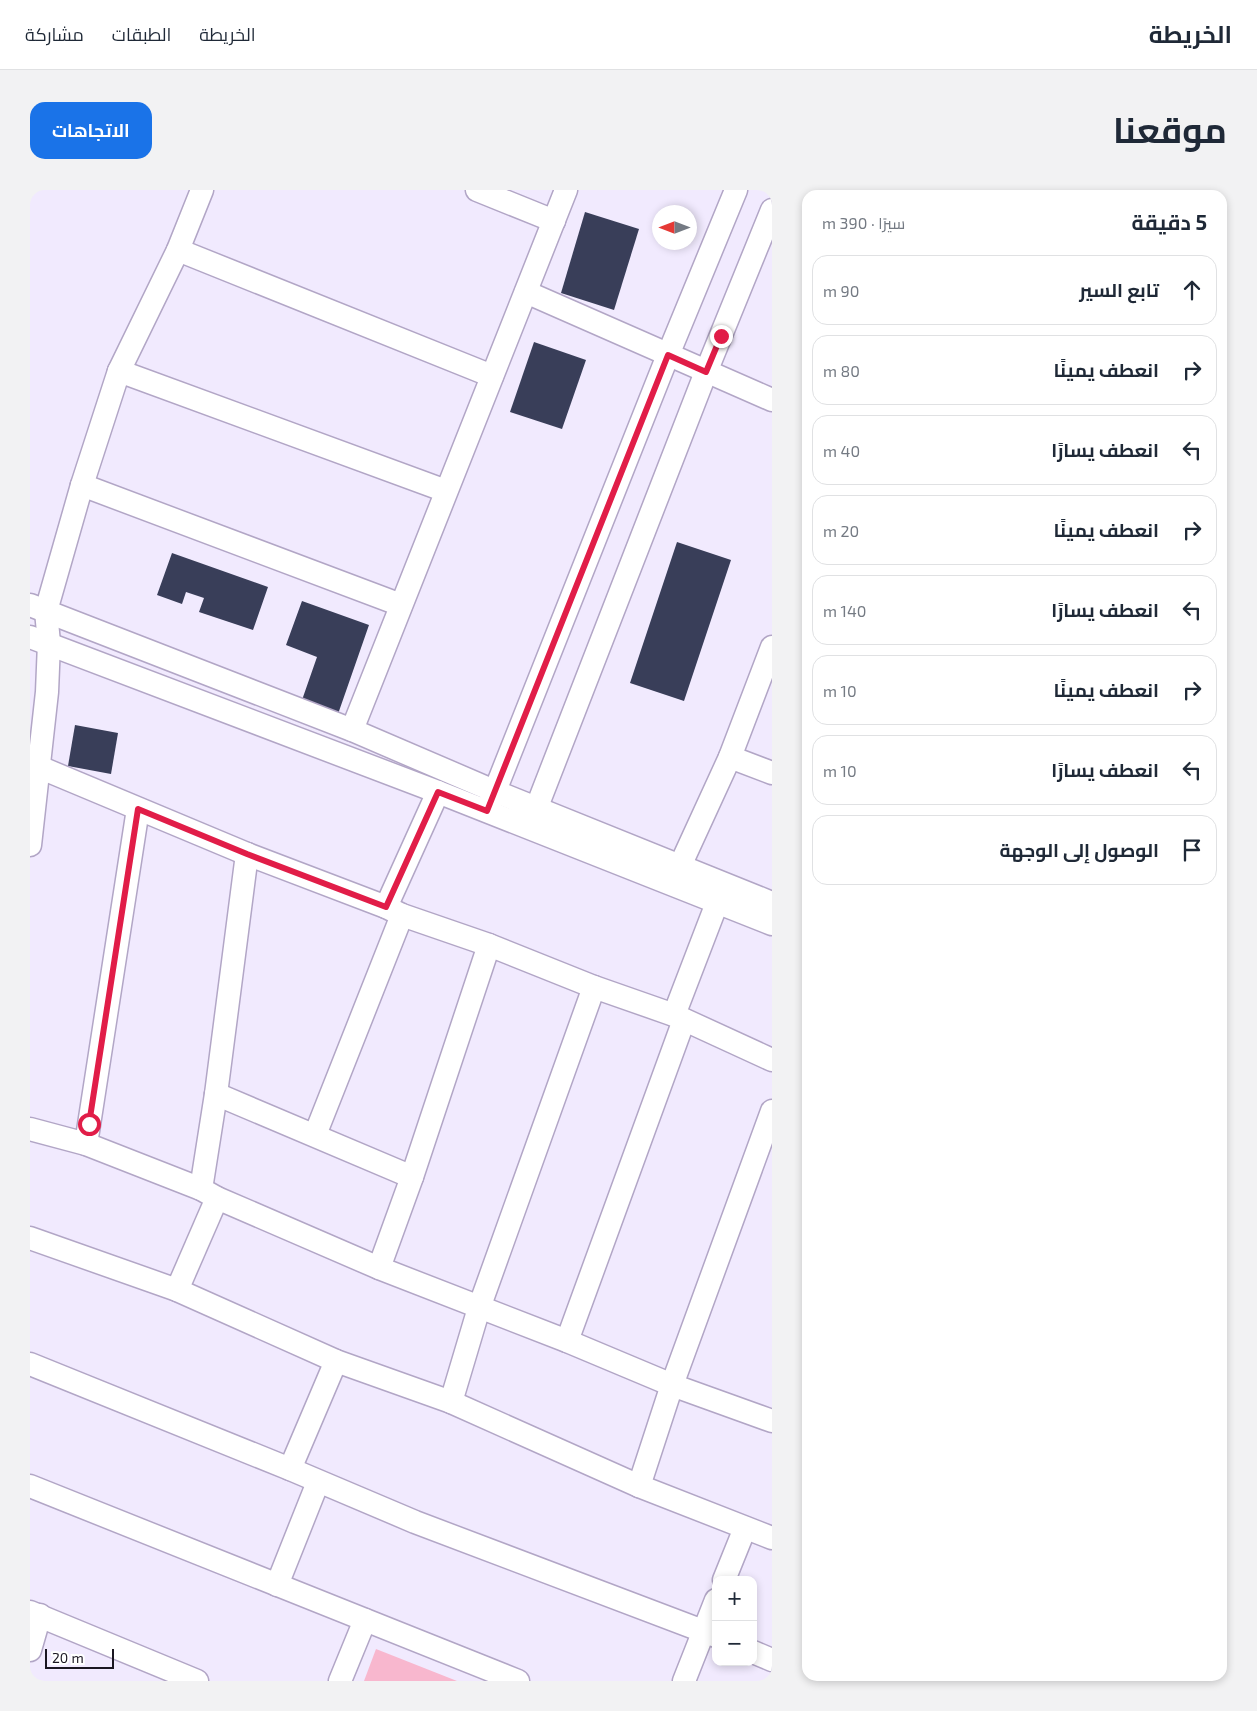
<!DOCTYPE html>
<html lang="ar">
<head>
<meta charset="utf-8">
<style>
  body { margin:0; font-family:"Exo 2",Cairo,sans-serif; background:#f2f2f3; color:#1f2937; direction:rtl }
  .controls { position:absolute; right:15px; bottom:15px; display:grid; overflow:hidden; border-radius:10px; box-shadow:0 2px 8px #0003 }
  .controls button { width:45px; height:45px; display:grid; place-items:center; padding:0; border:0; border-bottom:1px solid #e0e1e3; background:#fff; color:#1f2937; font:25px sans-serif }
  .compass { position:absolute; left:622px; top:15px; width:45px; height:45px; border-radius:50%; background:#fff; box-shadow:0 2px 8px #0003; rotate:270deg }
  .scale { position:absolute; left:15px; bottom:12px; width:69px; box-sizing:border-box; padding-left:5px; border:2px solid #1a1621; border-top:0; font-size:14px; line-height:18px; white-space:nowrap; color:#1a1621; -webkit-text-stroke:4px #fff; paint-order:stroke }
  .stop { position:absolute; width:15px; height:15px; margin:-11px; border:4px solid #e11d48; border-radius:50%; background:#fff }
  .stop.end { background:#e11d48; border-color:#fff; box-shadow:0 1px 5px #0008 }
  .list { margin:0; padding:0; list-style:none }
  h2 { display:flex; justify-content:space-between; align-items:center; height:65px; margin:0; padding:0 20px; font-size:21px }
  h2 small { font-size:16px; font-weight:400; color:#747a83 }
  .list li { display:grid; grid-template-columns:32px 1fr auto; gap:15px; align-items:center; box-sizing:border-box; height:70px; margin:0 10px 10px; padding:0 10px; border:1px solid #e0e1e3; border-radius:15px }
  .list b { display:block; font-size:19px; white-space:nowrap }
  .list em { font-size:16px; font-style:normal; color:#747a83 }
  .icon { flex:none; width:28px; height:28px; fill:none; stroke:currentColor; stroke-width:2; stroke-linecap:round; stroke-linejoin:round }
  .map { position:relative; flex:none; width:742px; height:1491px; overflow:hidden; direction:ltr; border-radius:15px }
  header { display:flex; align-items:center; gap:30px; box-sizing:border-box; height:70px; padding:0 25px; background:#fff; border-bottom:1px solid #e0e1e3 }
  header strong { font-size:24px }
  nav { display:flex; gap:28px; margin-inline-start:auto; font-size:18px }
  .intro { display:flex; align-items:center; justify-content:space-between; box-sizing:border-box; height:120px; padding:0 30px }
  h1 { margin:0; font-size:35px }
  .button { padding:12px 22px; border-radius:15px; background:#1a73e8; color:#fff; font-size:18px; font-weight:700 }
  main { display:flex; gap:30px; padding:0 30px }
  aside { flex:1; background:#fff; border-radius:15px; box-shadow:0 2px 8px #0003 }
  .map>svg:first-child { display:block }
</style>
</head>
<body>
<header>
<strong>الخريطة</strong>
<nav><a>الخريطة</a><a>الطبقات</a><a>مشاركة</a></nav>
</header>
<div class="intro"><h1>موقعنا</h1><a class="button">الاتجاهات</a></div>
<main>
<aside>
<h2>5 دقيقة<small>سيرًا · 390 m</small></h2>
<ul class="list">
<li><svg class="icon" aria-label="ahead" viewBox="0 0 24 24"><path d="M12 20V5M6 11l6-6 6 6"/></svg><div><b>تابع السير</b></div><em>90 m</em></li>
<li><svg class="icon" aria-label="right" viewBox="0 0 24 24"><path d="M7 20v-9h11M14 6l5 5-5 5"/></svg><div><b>انعطف يمينًا</b></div><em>80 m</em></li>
<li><svg class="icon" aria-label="left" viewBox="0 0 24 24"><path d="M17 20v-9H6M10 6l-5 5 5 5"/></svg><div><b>انعطف يسارًا</b></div><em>40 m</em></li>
<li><svg class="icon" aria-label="right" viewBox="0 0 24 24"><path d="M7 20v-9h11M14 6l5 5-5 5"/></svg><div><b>انعطف يمينًا</b></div><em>20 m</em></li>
<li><svg class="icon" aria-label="left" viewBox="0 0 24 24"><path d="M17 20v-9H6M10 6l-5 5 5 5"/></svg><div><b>انعطف يسارًا</b></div><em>140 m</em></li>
<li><svg class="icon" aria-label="right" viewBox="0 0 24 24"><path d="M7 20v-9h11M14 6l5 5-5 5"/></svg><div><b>انعطف يمينًا</b></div><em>10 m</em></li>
<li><svg class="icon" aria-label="left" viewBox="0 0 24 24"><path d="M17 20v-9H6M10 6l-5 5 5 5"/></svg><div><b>انعطف يسارًا</b></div><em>10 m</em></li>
<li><svg class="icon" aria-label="arrive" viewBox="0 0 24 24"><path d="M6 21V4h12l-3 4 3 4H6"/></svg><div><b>الوصول إلى الوجهة</b></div></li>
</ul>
</aside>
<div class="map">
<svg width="742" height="1491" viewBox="0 0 742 1491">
  <rect width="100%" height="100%" fill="#f1eafe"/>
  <polygon fill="#f8b7ce" points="346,1459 427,1491 334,1491"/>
  <g fill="#393e59">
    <polygon points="555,22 609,39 584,120 531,103"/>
    <polygon points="504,152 556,170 532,239 480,222"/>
    <polygon points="647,352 701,370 654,511 600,493"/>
    <polygon points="142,363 238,397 223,440 169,422 174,408 156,402 152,414 127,405"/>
    <polygon points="272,411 339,435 308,524 272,510 287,467 256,455"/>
    <polygon points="45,535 88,543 81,584 38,576"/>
  </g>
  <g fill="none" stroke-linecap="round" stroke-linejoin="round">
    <defs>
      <g id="minor">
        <polyline points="447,0 524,31"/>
        <polyline points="148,60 462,186"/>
        <polyline points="496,102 742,210"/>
        <polyline points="89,181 416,301"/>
        <polyline points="52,295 371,415"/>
        <polyline points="0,415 322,540 464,601 742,713"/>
        <polyline points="0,447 408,602 742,734"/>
        <polyline points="322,540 536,0"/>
        <polyline points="700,567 742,583"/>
        <polyline points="9,577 217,664 356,717 372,725 459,755 564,797 644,825 742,870"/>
        <polyline points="459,616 638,165 706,0"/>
        <polyline points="501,632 676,182 742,20"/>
        <polyline points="0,655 17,502 19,453 16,421 52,295 89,181 148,60 172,0"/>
        <polyline points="650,676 700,567 742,457"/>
        <polyline points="356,717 408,602"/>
        <polyline points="644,825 687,713"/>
        <polyline points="186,904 382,987"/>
        <polyline points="0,939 56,954 171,999 187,1008 349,1078 537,1151 642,1195 742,1231"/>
        <polyline points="285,945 372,725"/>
        <polyline points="56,954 108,619"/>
        <polyline points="171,999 186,904 217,664"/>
        <polyline points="0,1048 147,1100 306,1171 421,1212 609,1296 742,1348"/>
        <polyline points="349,1078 382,987 459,755"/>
        <polyline points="147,1100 187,1008"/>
        <polyline points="537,1151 654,830"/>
        <polyline points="0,1174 260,1279 385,1332 686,1446"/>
        <polyline points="421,1212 449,1118 564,797"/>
        <polyline points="260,1279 306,1171"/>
        <polyline points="0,1296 488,1491"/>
        <polyline points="609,1296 642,1195 742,921"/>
        <polyline points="694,1390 715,1338"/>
        <polyline points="247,1395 288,1292"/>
        <polyline points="0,1422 167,1491"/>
        <polyline points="0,1460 10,1425"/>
        <polyline points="723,1462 742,1470"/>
        <polyline points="310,1491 335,1430"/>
        <polyline points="654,1491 686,1410"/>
      </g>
    </defs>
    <use href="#minor" stroke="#b2a6c6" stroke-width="25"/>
    <use href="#minor" stroke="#fff" stroke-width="22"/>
  </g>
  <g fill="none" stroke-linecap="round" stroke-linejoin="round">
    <polyline stroke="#e11d48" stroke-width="6" points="59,934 108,619 217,664 356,717 408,602 457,621 638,165 676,182 691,146"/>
  </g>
</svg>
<div class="controls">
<button>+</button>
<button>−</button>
</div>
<svg class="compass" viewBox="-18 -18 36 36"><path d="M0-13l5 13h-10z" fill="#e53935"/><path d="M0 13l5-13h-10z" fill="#747a83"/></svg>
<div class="scale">20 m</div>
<div class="stop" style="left:59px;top:934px"></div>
<div class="stop end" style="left:691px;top:146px"></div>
</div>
</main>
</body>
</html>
